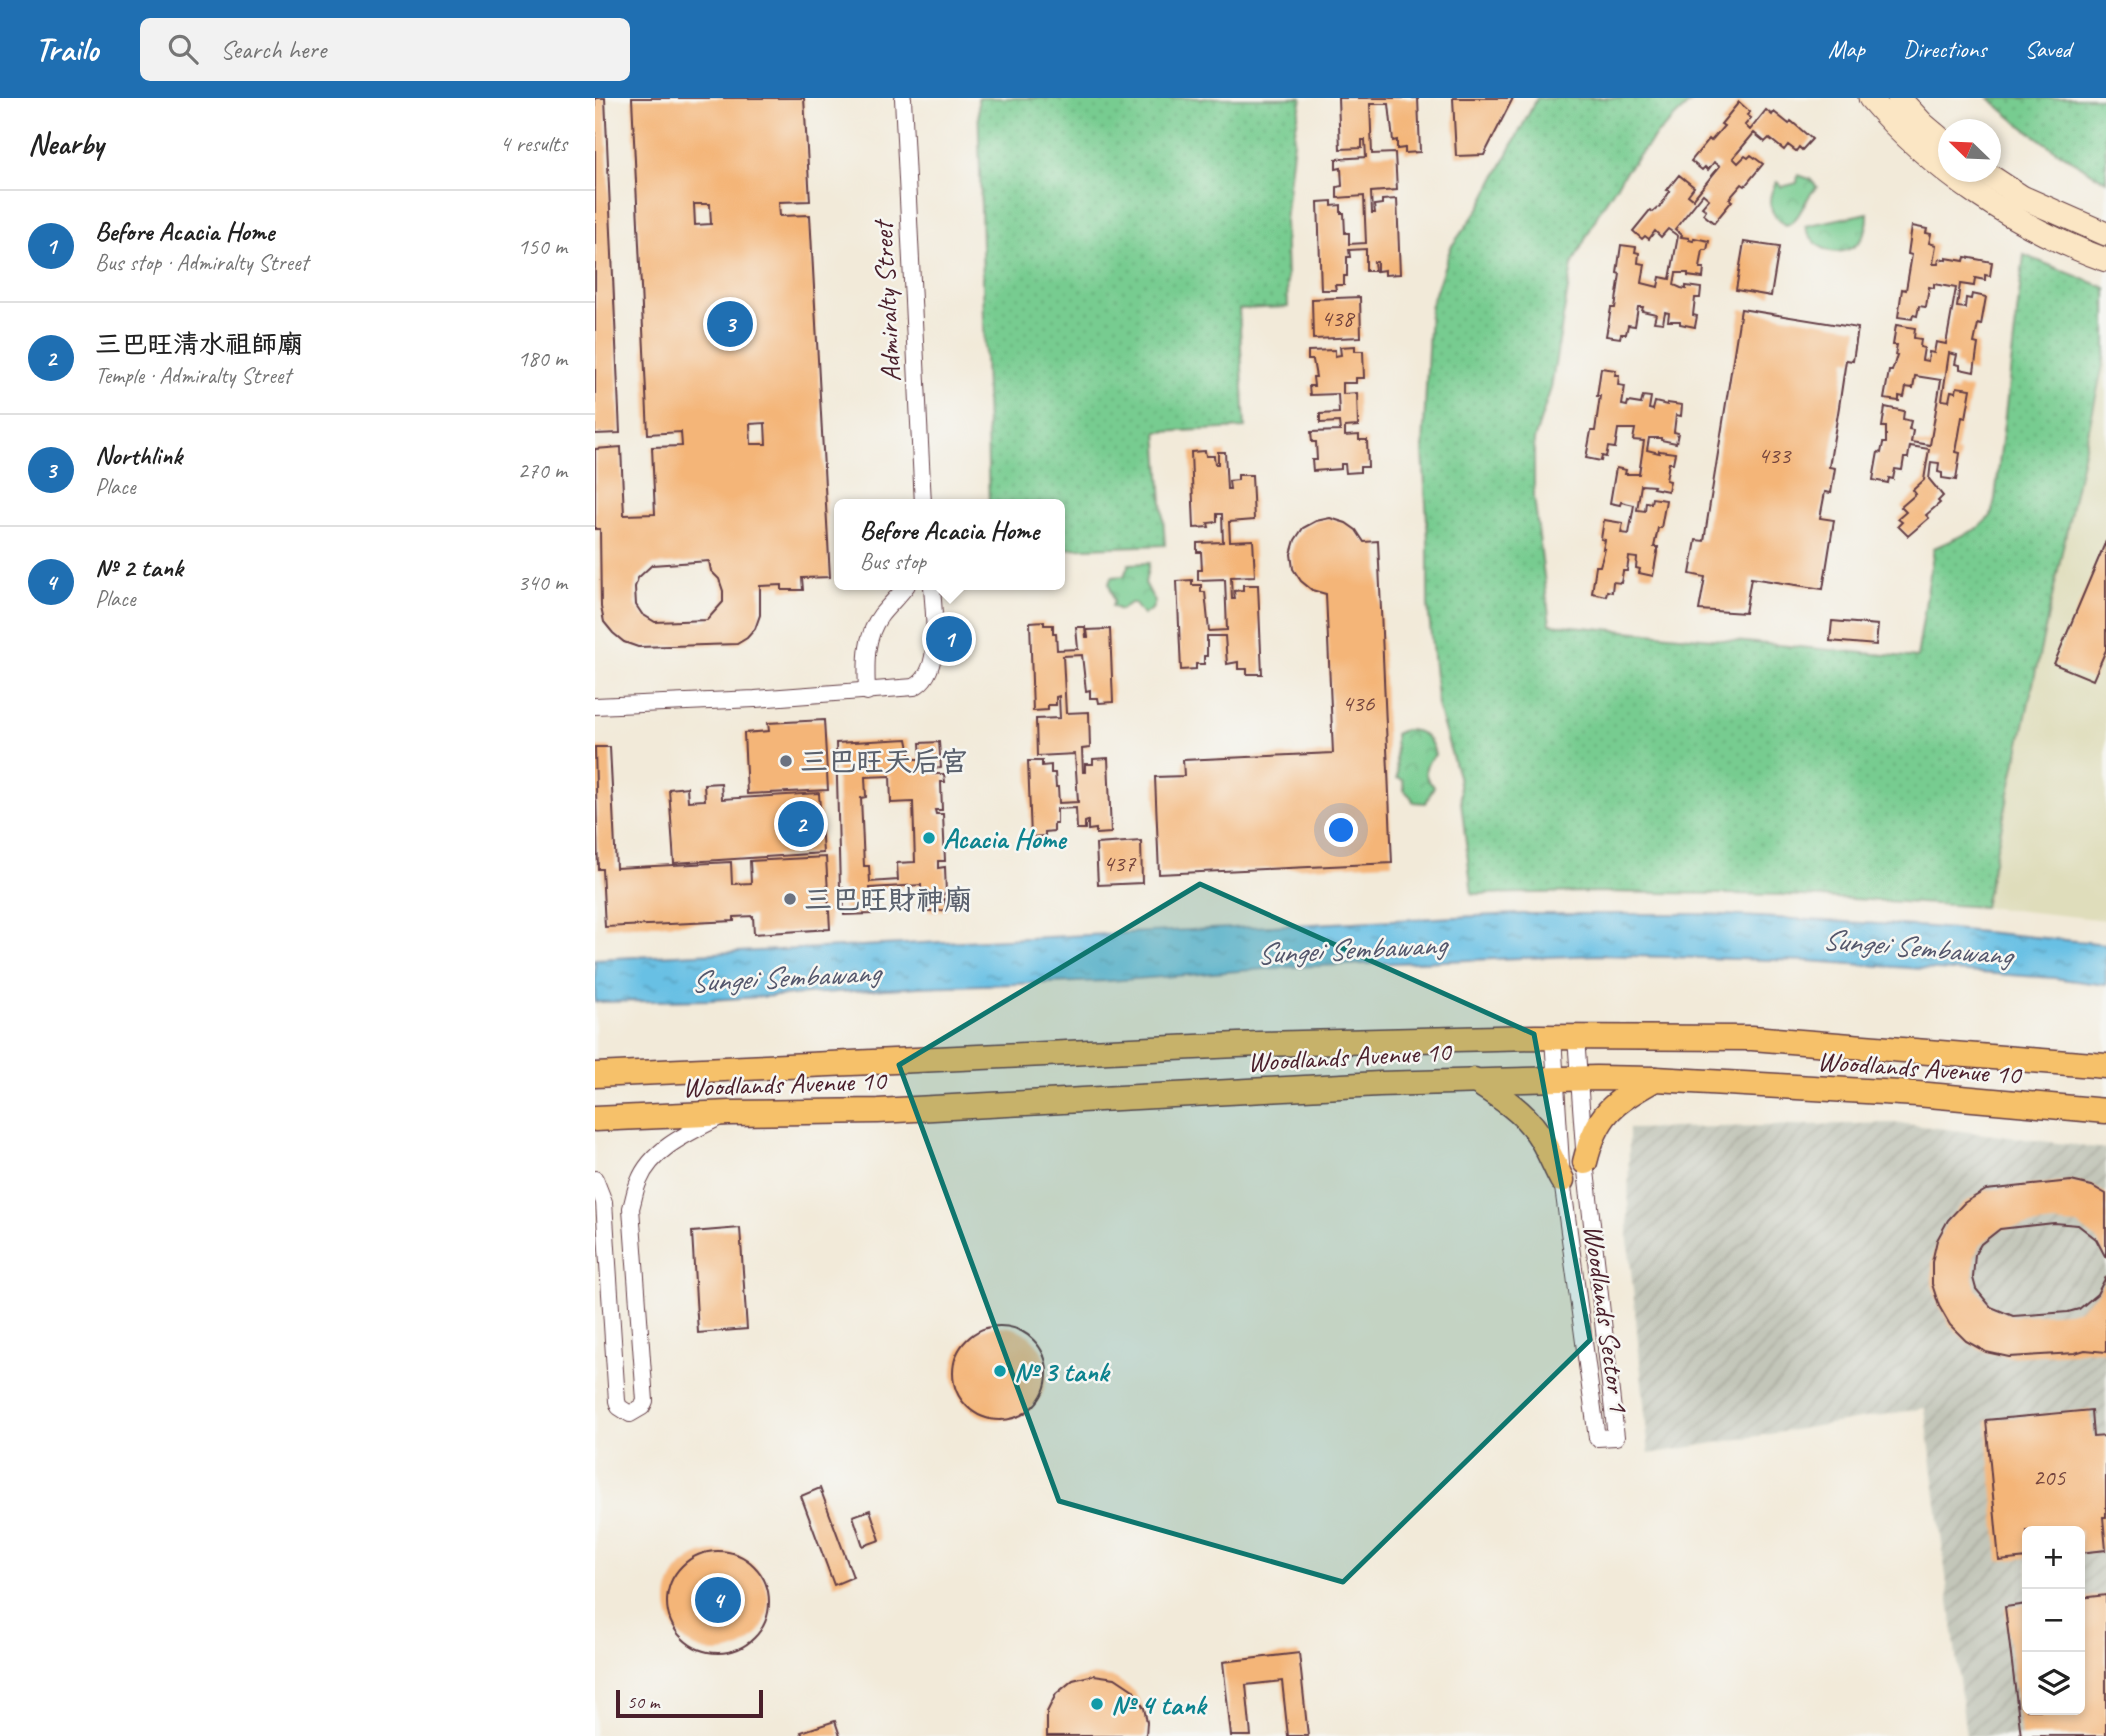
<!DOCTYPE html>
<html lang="en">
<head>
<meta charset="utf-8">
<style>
  body { margin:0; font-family:Caveat,"LXGW WenKai TC",sans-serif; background:#f2f2f2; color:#222 }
  .controls { position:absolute; right:21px; bottom:21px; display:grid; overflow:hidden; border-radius:10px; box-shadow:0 4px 10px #0003 }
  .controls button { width:63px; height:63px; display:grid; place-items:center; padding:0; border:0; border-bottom:2px solid #e0e0e0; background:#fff; color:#222; font:35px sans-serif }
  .compass { position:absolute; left:1343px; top:21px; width:63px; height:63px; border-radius:50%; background:#fff; box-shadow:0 4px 10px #0003; rotate:293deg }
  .scale { position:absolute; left:21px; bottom:18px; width:147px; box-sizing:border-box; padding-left:7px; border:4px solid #4a1f2b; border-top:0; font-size:19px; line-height:24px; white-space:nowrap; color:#4a1f2b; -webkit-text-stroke:5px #f6f6f2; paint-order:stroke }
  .you { position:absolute; left:747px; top:733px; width:24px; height:24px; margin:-18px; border:5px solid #fff; border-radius:50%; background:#1a73e8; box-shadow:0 0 0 10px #1a73e833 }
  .badge { display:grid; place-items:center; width:46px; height:46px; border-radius:50%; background:#1f6fb2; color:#fff; font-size:23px; font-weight:700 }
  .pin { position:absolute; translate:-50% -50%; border:4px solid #fff; box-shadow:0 2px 7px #0006 }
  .popup { position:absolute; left:239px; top:401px; width:231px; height:91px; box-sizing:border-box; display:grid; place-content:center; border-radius:10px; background:#fff; filter:drop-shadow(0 2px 5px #0005); font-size:23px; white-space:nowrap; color:#767676 }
  .popup b { font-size:26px; color:#222 }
  .popup::after { content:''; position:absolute; left:50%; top:100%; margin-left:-14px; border:14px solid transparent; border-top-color:#fff }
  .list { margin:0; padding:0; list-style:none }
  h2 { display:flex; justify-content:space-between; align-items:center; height:91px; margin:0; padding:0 28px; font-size:30px }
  h2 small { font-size:23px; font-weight:400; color:#767676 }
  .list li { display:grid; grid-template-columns:46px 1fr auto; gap:21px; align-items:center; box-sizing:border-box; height:112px; padding:0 28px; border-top:2px solid #e0e0e0 }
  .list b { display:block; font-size:26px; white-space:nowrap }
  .list p { margin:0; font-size:23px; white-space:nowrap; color:#767676 }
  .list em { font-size:23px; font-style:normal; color:#767676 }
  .icon { flex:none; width:38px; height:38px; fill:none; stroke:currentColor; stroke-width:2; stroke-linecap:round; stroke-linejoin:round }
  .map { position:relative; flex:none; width:1511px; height:1638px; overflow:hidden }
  header { display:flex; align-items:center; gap:42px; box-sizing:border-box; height:98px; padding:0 35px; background:#1f6fb2; color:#fff }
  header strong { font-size:33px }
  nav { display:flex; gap:38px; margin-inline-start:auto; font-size:24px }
  .search { width:490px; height:63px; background:#f2f2f2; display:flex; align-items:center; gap:18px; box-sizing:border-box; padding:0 24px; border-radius:10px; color:#767676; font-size:26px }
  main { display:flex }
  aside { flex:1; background:#fff }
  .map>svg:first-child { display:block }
</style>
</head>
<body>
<header>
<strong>Trailo</strong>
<div class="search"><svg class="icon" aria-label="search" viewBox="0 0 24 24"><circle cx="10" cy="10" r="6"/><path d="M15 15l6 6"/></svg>Search here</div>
<nav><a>Map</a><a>Directions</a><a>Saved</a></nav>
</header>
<main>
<aside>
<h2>Nearby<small>4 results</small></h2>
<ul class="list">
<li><span class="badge">1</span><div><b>Before Acacia Home</b><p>Bus stop · Admiralty Street</p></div><em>150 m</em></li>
<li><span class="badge">2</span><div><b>三巴旺清水祖師廟</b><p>Temple · Admiralty Street</p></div><em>180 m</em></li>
<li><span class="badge">3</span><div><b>Northlink</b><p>Place</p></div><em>270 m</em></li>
<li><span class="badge">4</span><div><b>№ 2 tank</b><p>Place</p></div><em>340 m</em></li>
</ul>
</aside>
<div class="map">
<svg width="1511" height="1638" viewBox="0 0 1511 1638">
  <defs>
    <pattern id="industrial-furrows" width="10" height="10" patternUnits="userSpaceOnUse" patternTransform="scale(1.75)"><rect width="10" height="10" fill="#c3c6b9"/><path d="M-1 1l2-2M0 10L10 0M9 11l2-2" fill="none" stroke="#a9aa9f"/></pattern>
    <pattern id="grass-dots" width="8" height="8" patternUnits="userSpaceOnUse" patternTransform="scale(1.75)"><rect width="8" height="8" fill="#77cc90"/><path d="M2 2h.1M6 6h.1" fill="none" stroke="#68af7c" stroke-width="1.8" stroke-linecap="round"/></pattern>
    <pattern id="park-crowns" width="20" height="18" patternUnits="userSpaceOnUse" patternTransform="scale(1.75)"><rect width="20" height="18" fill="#77cc90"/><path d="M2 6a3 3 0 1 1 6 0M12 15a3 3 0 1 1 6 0" fill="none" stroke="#68af7c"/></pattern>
    <pattern id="water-ripples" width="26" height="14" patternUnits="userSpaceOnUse" patternTransform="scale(1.75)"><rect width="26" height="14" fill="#67c0e4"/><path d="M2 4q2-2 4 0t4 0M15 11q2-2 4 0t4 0" fill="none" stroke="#579bb9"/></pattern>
  </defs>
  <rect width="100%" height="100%" fill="#f6f6f2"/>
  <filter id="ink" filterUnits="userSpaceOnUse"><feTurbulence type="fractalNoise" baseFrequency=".0143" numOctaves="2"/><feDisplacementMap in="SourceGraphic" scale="14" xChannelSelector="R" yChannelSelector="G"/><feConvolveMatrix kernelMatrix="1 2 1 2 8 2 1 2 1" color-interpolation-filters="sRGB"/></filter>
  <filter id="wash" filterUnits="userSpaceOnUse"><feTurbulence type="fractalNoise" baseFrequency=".00686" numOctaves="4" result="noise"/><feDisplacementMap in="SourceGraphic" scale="28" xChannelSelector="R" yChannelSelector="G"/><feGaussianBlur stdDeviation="1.57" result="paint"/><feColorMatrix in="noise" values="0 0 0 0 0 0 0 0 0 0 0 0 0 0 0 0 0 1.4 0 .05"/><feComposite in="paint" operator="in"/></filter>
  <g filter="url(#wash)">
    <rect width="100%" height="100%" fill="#f2ead9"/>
    <polygon fill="#dfddbb" points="1511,253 1511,822 1389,809 1437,586"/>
    <path fill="url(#industrial-furrows)" fill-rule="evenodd" d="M1303,1025L1511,1051V1638H1371L1330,1310L1054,1356L1033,1141L1034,1031ZM1432,1433H1485V1612H1432Z"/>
    <g fill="url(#grass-dots)" stroke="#60765e" stroke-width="2">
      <polygon points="383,0 707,0 700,33 690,123 693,209 644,211 650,330 562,334 570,447 464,451 464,406 394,406"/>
      <polygon points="942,0 1100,0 1061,37 1031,73 1004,114 977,167 956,290 939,342 939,399 955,526 1322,560 1339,450 1382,431 1396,418 1400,401 1429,157 1511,190 1511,253 1389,809 1190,797 1002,794 877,796 863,678 843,610 833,507 833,442 828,351 835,210 856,149 885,109"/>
      <path d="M1394,0H1511V83C1469,59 1429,33 1394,0Z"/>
    </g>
    <g fill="url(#park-crowns)" stroke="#60765e" stroke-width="2">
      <path d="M1203,77L1215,81L1222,89C1208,100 1207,122 1191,127C1174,117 1170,101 1182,84L1187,89L1202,85Z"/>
      <path d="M1273,115C1275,158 1226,169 1210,128Z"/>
      <polygon points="554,465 550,485 560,504 557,511 548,517 539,505 535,505 525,512 517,508 519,503 514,485 517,479 529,478 534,466"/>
      <path d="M809,632C827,631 837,641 840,657C828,666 827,679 839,688L831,705L818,704L816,699L809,692L808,682L802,680L800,636Z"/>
    </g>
    <polygon fill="url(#water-ripples)" stroke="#587088" stroke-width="2" points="923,816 1111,816 1336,829 1511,846 1511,887 1459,880 1214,863 1004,857 695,869 514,883 323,889 114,902 0,904 0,861"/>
    <g id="blocks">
      <g fill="#f4b578" fill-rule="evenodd">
        <polygon points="0,0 10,0 25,335 0,336"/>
        <path d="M37,0H209L215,103L184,104L185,118L215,117L235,479L207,480L208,492H187V487L165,488V517L160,531L152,540L142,546L43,549L29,544L18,535L9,524L6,509L5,431H0V351L26,349L29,417L60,416L57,349L87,348L86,334L53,336ZM99,106H115L116,126L100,127ZM170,325L171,346H156L155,326ZM114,463L116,473L124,481L128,493V504L112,522L60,524L47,516L41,507L40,489L43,480L57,467Z"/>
        <polygon points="743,0 823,0 825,54 810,55 810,50 802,51 802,42 798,43 794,6 775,6 777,56 800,55 802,92 776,94 777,115 780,115 779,107 787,106 787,102 802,101 805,176 790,177 790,172 782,173 782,164 779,164 780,173 771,173 771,151 754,152 755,159 752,159 752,178 749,178 749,187 740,187 741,192 726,192 723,104 737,103 737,108 746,107 746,115 749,115 750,135 754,135 754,146 771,145 769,98 742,100 742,89 747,88 746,70 741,71 741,61 771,59 770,42 767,42 767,50 745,51"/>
        <polygon points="858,0 918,0 889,57 861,58"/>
        <polygon points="1144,4 1155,14 1152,17 1156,20 1150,27 1155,32 1171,12 1177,17 1179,14 1194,26 1196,23 1217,41 1207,52 1204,49 1201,53 1193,47 1189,52 1174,40 1170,44 1159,35 1138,60 1143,65 1150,58 1153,60 1156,57 1168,66 1150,88 1147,86 1134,101 1137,103 1119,125 1108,116 1111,112 1107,109 1114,101 1108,96 1080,131 1087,137 1086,139 1094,140 1094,142 1098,143 1099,140 1114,143 1112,152 1108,152 1105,170 1109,170 1108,180 1093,178 1093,175 1081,175 1079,187 1086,190 1091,191 1091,188 1106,190 1105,200 1100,200 1098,217 1102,218 1100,229 1085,226 1085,223 1073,223 1074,215 1070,214 1068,225 1059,224 1061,216 1047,213 1048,209 1043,209 1040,228 1033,227 1031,236 1026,236 1025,240 1011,238 1016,210 1020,210 1025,176 1022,175 1026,147 1041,149 1040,154 1044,155 1043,165 1050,166 1047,185 1063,189 1065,179 1075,181 1083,138 1073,131 1066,139 1060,133 1054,141 1050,138 1047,141 1038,133 1055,112 1058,114 1066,107 1075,93 1072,92 1084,77 1099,89 1093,97 1098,101 1125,68 1119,64 1113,72 1110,69 1107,72 1096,63 1114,41 1116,43 1129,28 1126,26"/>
        <polygon points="1317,128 1332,131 1331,135 1336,136 1334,145 1341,147 1338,166 1343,166 1344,161 1351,162 1351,160 1369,163 1370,159 1397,164 1395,178 1390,177 1390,182 1380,180 1379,188 1365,186 1362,209 1370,210 1371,200 1376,201 1377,196 1391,199 1386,227 1383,226 1379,245 1383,246 1379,274 1365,271 1365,267 1360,266 1362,257 1354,255 1347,302 1354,303 1356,293 1361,294 1362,289 1376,291 1371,320 1367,319 1361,354 1365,355 1361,382 1347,380 1347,375 1343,374 1344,365 1336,364 1334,381 1348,398 1343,403 1345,405 1331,417 1334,420 1313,438 1303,428 1307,424 1303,421 1311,414 1306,409 1321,396 1318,392 1329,382 1334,351 1315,348 1313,360 1309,360 1307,372 1300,371 1298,381 1294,380 1293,385 1278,382 1283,354 1286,355 1288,345 1291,345 1291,329 1287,329 1290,309 1309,313 1308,321 1316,323 1314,331 1318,332 1316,344 1335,347 1346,282 1320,278 1318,290 1311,289 1309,299 1304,298 1304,303 1289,301 1294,273 1297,273 1302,257 1300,257 1302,247 1298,247 1301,227 1320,230 1319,240 1326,241 1325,249 1329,250 1327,262 1333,263 1334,254 1339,255 1341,244 1351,246 1361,190 1339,186 1339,190 1334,189 1331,209 1324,208 1322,218 1318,217 1317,221 1303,219 1307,191 1311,192 1317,157 1313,156"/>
        <polygon points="1149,144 1184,149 1176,198 1141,192"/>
        <polygon points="765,199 766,239 718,241 717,201"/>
        <polygon points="1146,211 1263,230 1258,263 1251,262 1244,309 1234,369 1240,370 1236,395 1230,394 1225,420 1239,422 1228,491 1156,480 1150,515 1104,512 1110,479 1095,476 1101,442 1109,443"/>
        <polygon points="760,248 760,253 768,253 769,280 761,280 761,285 748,285 748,296 762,295 763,328 750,329 750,338 764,337 764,342 772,342 773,369 765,369 765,374 751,375 750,366 746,366 746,371 718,373 717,362 722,362 721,344 717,344 716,334 745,333 744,324 725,325 725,316 744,315 743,296 715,297 714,288 719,288 718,279 721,279 718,262 713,262 713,253 740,252 740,258 746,257 745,249"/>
        <polygon points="1006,270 1021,272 1020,277 1024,277 1023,287 1030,288 1027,307 1032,308 1033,304 1046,306 1048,298 1056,299 1054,311 1058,312 1060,304 1072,307 1072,305 1087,307 1086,318 1081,317 1079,334 1083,335 1081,345 1066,342 1066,340 1054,340 1052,352 1064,355 1064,353 1080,355 1078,365 1074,365 1071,382 1075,383 1073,393 1058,390 1059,388 1046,387 1042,412 1050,413 1051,404 1056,405 1057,400 1071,402 1066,430 1063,430 1059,449 1063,449 1058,478 1044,475 1045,471 1041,470 1042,460 1034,459 1032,473 1028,473 1026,485 1018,484 1017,494 1012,493 1011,498 997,495 1001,468 1005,468 1010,451 1008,451 1010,442 1006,441 1009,422 1028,425 1026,435 1034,436 1039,407 1026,404 1025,407 1015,405 1021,370 1031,372 1030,376 1044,376 1049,343 1038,342 1040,331 1023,331 1020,350 1013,349 1011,359 1007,358 1006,363 991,360 996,333 1000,333 1005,298 1002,298"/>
        <polygon points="610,353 611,358 619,358 620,366 623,366 623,354 630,354 632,391 635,391 634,383 643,382 643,377 657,377 659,422 634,424 635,443 658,442 660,478 636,479 637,501 640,501 639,493 648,492 648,487 663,487 667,576 652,576 652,571 643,571 643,564 632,566 630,538 612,538 612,558 609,558 609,566 601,566 601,571 586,572 582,483 597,482 597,487 606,487 606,494 610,494 614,533 632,532 630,481 603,482 603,472 607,472 606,454 602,454 602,445 628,444 627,416 622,416 622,424 613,425 614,429 599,430 596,354"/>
        <polygon points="735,420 751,425 761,432 769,444 783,443 797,765 564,776 560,679 589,678 588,662 738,655 731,496 717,492 706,483 698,471 696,456 700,442 708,430 721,423"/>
        <polygon points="1511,443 1511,552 1498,582 1459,566"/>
        <polygon points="449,523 449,527 458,527 458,535 461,535 462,552 483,551 481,529 490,529 491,539 493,539 492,532 515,531 518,604 504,605 503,600 495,600 495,592 491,593 487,557 468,558 471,615 494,614 495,650 487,651 488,674 490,674 490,666 498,666 498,661 513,660 516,735 501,736 501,731 493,732 493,723 490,724 490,731 482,731 481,710 462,711 462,725 459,725 459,733 450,734 450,738 436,739 433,663 447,663 447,668 456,667 456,675 460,675 461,689 463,689 464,705 483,704 480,656 442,658 441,621 465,620 464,598 461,599 461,607 453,607 453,612 438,613 435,524"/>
        <polygon points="1237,523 1283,527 1281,547 1235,543"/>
        <polygon points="229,622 233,692 152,696 149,635 174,633 173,625"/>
        <path d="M312,641L316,661H326L325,645L344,644L346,670L338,671V676H349L350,684H346L347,712H340L341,716H348L350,763H343V770L350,769L351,796L344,797V802L350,801L351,812L334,813V807H327L326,787L275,790L276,816L249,817L248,790H245L241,645ZM295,678L296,705L318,704L320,764L302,765L303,782L275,784L274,768H269L266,700L271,699L270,679Z"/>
        <polygon points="0,649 15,649 21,770 136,764 137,786 156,785 155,763 231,759 235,831 159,836 158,818 139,819 139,823 10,829 7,771 3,771"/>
        <polygon points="126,685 127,701 224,695 228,755 79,765 74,691 92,689 93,703 110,702 109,686"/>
        <polygon points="546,743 547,785 503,787 501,746"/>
        <polygon points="1476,1083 1497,1088 1511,1096 1511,1160 1501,1141 1483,1127 1459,1125 1405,1131 1386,1146 1380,1156 1378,1180 1381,1191 1396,1209 1418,1218 1473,1214 1484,1211 1502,1196 1511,1179 1511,1254 1490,1252 1480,1255 1414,1259 1391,1254 1371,1243 1355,1227 1344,1208 1337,1186 1337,1164 1342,1142 1353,1122 1369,1105 1391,1092"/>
        <polygon points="145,1130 152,1231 103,1235 97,1134"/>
        <circle cx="405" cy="1275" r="47"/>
        <polygon points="1496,1312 1498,1339 1511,1338 1511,1419 1508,1419 1511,1452 1485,1455 1485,1433 1432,1433 1432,1460 1404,1463 1391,1322"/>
        <polygon points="225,1390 258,1479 239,1487 206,1398"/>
        <polygon points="275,1412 285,1442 268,1448 258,1418"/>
        <circle cx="123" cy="1504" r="51"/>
        <polygon points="1511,1497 1511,1638 1426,1638 1410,1509 1432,1506 1432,1612 1485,1612 1485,1500"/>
        <polygon points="704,1555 713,1638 693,1638 687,1583 651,1587 656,1638 636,1638 628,1564"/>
        <polygon points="499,1577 520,1580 538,1592 549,1610 552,1624 551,1638 452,1638 452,1614 461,1596 478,1582"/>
        <polygon points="240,1623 245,1638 208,1638 206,1634"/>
      </g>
    </g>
  </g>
  <g filter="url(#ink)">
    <use href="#blocks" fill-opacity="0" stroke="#633d45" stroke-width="2"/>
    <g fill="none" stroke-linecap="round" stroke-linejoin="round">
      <defs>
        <g id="street">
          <polyline points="308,0 328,406"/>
          <path d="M272,594C271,568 269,539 286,517C294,507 304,498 312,487"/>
          <path d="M0,608L160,601L319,589C349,574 338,516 337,487"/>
          <polyline points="958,939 967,1082 1002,1340 1021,1339 990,1064 981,939"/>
          <path d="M0,1081L9,1104L22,1303L24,1309L35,1316L47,1309L50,1303L36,1110C39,1101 40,1091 44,1083C57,1050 96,1034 125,1019"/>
        </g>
        <g id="secondary">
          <path d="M1275,0C1338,74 1420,129 1511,162"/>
          <polyline points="1304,0 1328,26 1353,47"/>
          <polyline points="1389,74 1427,99 1511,136"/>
        </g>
        <g id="primary">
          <polyline points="0,977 664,946 941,939 1157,940 1511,968"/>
          <path d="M879,982C902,997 926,1011 942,1034C952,1048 959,1067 967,1082"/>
          <polyline points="0,1021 134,1015 283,1013 784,986 1001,980 1061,981 1322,996 1511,1013"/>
          <path d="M990,1064C1002,1015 1018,1005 1060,981"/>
        </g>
      </defs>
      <use href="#street" stroke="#633d45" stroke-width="18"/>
      <use href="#secondary" stroke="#633d45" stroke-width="25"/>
      <use href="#primary" stroke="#633d45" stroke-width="27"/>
      <use href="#street" stroke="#fff" stroke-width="16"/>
      <use href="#secondary" stroke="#fbe6c4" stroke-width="23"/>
      <use href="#primary" stroke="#f6c16b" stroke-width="24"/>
    </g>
  </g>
  <path fill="#0f766e" fill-opacity="0.2" stroke="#0f766e" stroke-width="5" stroke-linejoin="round" d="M605,786L939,936L995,1242L748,1484L464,1403L304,967Z"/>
  <g fill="#6b7280" stroke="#f6f6f2" stroke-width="2.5">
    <circle cx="191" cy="663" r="7"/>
    <circle cx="195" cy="801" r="7"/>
  </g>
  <g fill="#0f9aa8" stroke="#f6f6f2" stroke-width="2.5">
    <circle cx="334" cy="740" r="7"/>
    <circle cx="405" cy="1273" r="7"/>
    <circle cx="502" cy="1606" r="7"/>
  </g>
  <g text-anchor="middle" stroke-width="5" stroke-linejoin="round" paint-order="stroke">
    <g font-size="24" fill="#74443e">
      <text x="742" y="228">438</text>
      <text x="1179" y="365">433</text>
      <text x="763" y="613">436</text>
      <text x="524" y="773">437</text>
      <text x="1454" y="1387">205</text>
    </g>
    <g font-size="28" fill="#4a1f2b" stroke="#f6f6f2">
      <text transform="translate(291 204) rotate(-93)" y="10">Admiralty Street</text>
      <text transform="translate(754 958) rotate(-3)" y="10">Woodlands Avenue 10</text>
      <text transform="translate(1324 969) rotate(4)" y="10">Woodlands Avenue 10</text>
      <text transform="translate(189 985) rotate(-2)" y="10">Woodlands Avenue 10</text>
      <text transform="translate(1012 1220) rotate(82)" y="10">Woodlands Sector 1</text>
    </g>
    <g font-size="28" font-weight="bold" fill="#5b616d" stroke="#f6f6f2" text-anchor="start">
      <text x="205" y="673">三巴旺天后宮</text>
      <text x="209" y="811">三巴旺財神廟</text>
    </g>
    <g font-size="28" font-weight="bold" fill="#0d838f" stroke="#f6f6f2" text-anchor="start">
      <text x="348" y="750">Acacia Home</text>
      <text x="419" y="1283">№ 3 tank</text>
      <text x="516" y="1616">№ 4 tank</text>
    </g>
    <g font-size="30" font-style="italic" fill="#54576c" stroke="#f6f6f2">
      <text transform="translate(1322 849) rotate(5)" y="10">Sungei Sembawang</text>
      <text transform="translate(756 851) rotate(-3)" y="10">Sungei Sembawang</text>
      <text transform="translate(190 879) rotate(-3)" y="10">Sungei Sembawang</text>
    </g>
  </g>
</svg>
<div class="controls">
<button>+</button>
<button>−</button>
<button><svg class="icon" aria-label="layers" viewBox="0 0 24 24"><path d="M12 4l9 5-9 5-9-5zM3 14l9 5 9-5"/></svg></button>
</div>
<svg class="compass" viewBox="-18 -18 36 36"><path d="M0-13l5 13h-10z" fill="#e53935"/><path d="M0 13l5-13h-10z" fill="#767676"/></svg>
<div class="scale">50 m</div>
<div class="you"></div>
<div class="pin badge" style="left:354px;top:541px">1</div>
<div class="popup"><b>Before Acacia Home</b>Bus stop</div>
<div class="pin badge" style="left:206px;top:726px">2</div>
<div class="pin badge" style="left:135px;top:226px">3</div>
<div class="pin badge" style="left:123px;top:1502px">4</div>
</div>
</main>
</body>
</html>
